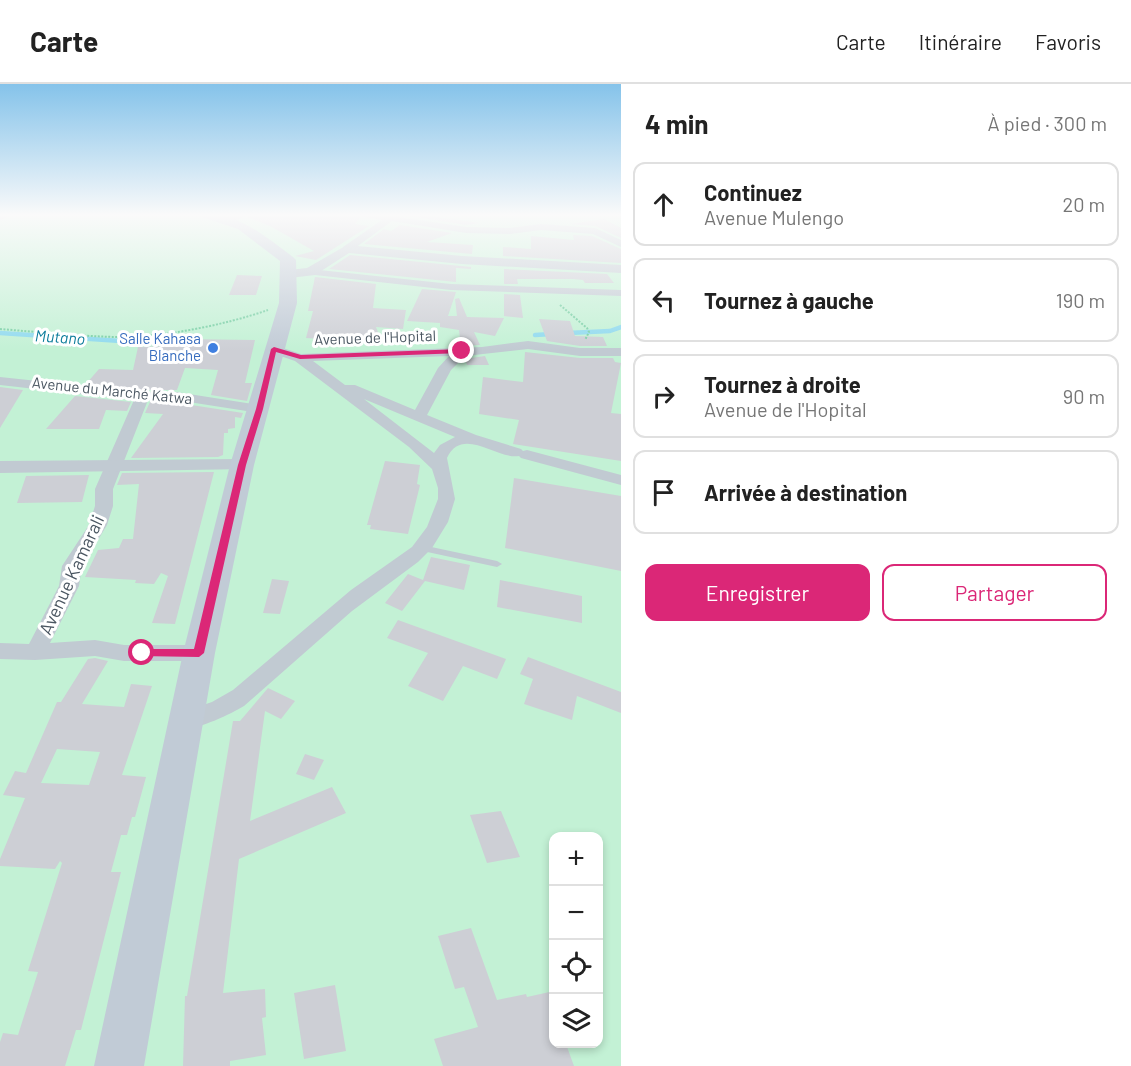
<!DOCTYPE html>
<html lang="fr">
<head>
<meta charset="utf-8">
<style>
  body { margin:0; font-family:Barlow,sans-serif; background:#f2f2f2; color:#222 }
  .controls { position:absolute; right:18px; bottom:18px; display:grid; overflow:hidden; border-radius:12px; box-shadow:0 3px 9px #0003 }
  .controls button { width:54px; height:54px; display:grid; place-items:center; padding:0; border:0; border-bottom:2px solid #e0e0e0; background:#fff; color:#222; font:30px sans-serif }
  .stop { position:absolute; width:18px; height:18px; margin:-14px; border:4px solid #db2777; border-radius:50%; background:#fff }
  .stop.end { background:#db2777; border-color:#fff; box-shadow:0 2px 6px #0008 }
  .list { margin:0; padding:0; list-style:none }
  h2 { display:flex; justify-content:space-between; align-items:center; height:78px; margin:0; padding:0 24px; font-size:26px }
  h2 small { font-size:20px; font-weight:400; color:#767676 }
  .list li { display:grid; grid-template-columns:39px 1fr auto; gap:18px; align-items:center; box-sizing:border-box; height:84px; margin:0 12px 12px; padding:0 12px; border:2px solid #e0e0e0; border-radius:12px }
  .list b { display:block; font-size:22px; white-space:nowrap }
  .list p { margin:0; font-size:20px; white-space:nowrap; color:#767676 }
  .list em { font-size:20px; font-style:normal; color:#767676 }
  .actions { display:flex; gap:12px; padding:18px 24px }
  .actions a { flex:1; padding:14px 0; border:2px solid #db2777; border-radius:12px; text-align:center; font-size:21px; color:#db2777 }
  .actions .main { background:#db2777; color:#fff }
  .icon { flex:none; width:33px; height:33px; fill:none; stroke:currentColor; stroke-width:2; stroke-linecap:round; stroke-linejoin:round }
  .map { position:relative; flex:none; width:621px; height:982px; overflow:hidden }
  header { display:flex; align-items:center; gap:36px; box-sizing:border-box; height:84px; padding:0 30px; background:#fff; border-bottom:2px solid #e0e0e0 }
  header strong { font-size:28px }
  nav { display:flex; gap:33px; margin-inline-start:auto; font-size:21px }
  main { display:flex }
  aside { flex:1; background:#fff }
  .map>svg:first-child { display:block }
</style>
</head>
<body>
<header>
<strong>Carte</strong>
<nav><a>Carte</a><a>Itinéraire</a><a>Favoris</a></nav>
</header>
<main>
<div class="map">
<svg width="621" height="982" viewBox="0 0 621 982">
  <rect width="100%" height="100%" fill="#f5f3f3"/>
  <path fill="#c3f1d5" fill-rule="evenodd" d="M0,130H621V982H0ZM554,752H598V960H554Z"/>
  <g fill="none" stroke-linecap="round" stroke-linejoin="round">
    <g stroke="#90daee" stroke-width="4.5">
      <polyline points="0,249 121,257"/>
      <polyline points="568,249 610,247 621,243"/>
      <polyline points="535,251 552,250"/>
    </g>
  </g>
  <g fill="#cdcfd5" fill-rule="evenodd">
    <polygon points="251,130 335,130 358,132 360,134 355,140 369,142 316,176 295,172 314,167 270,142 247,133"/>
    <polygon points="414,130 416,130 479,139 466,141 410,132"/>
    <polygon points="604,135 621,144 621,154 595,142 570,140"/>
    <polygon points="400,141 452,149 427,158 473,161 472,170 364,160 384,145 391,147"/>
    <polygon points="573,151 592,152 621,165 621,179 503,172 503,163 531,165 531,152 574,156"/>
    <polygon points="350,171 471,183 471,185 456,184 456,198 329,185"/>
    <polygon points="504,185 607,190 614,199 585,199 583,196 573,195 517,195 518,200 504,200"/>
    <polygon points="237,191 262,192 256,211 229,211"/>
    <polygon points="315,193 376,200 373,224 406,226 403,245 376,243 382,259 306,254 313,227 308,227"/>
    <polygon points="422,205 456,208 448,232 457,232 455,215 459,214 467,233 504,234 495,252 474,248 480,261 461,262 459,246 440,243 440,239 407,237"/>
    <polygon points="504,210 520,211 523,234 504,232"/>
    <polygon points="539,235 570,237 575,252 603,253 607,262 580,262 547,257"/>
    <polygon points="179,255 255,256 245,299 252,299 247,317 211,311 218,286 185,284 177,306 141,306 86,300 99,285 133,286 138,263 166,262 168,258 177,258"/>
    <polygon points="525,268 580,274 613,274 615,278 621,279 611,329 621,330 621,377 513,360 519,336 479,330 483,293 523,298"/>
    <polygon points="485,272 489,281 467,281 465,275"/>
    <polygon points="0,303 23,306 0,344"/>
    <polygon points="75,312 131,318 127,327 106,326 99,345 46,345"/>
    <polygon points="150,318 172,318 243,329 241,334 235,333 235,344 228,345 228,349 224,349 223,371 218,373 131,374 163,330 145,329"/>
    <polygon points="385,377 420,381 417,400 420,401 408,450 370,445 371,441 367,441"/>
    <polygon points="214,388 175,540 152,539 168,492 161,489 154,500 135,499 136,496 85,493 98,466 119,464 123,455 133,455 139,400 117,401 122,389"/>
    <polygon points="89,391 82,418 17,419 26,392"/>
    <polygon points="514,394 621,412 621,487 505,464"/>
    <polygon points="431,473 470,481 464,506 425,497 402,527 385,519 408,490 423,496"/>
    <polygon points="272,495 289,497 280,530 263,529"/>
    <polygon points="500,496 582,512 582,539 497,523"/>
    <polygon points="398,536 506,575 497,595 463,582 443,617 408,602 428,569 387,554"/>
    <polygon points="528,573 621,608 621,629 577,612 572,636 524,620 533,595 520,590"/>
    <path d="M95,574L108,577L82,620L124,623L131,600L152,602L122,691L146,693L135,733H132L127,751H121L111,788H121L81,946H76L65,982H0V958L3,949L18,951L38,888L28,887L62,779L60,777L55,785L0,782V775L25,714L3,711L15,687L26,689L57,618H61L88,575ZM57,665L100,668L89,701L41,699Z"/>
    <polygon points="268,604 295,617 281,635 265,627 250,737 332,703 346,729 239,775 223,909 265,905 266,933 262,934 266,971 230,977 230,982 183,982 185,912 187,912 233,637 240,637"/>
    <polygon points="305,670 324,676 314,696 296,690"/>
    <polygon points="501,727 520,773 487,779 470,731"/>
    <polygon points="471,844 497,916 526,910 527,913 554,907 554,960 566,960 574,982 443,982 434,955 478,943 464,903 455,905 438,852"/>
    <polygon points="335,901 346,967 304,975 294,909"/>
  </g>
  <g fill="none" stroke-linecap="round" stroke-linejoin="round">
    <g stroke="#7ad0a6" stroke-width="2" stroke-dasharray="2 1.5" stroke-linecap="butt">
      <polyline points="560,221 587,244 589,248 585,256"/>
      <path d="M0,245C38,248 77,252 115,253C160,254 225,241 268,226"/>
    </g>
    <polygon fill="#c1cad2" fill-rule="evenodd" points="422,461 497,477 502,480 497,483 418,466 417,464 418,462"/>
    <g fill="#c1cad2" fill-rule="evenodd">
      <polygon points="0,130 16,130 0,136"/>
      <polygon points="359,130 400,130 398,133 466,143 510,144 541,140 595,144 621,156 621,163 593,150 541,146 510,150 466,149 392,137 351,167 343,167 343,163 382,136 360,132"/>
      <polygon points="310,185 451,200 621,206 621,212 451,206 306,190 305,188"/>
      <path d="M528,257L580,264H621V272H580L528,265L465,272L451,286L427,331L476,351L521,365L523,367L527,366L621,391V401L521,374L519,372C498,376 462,341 447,374L455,415L448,438L432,464L418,478L352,527L244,622C229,631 192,649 176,644L172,637L176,630L212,618L233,606L351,506L412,463L427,443L438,415V404L432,385L409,363L295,277L269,268L267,265L269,262L274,261L301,270L482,263ZM449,272L438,284L415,326L355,301H345L313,277ZM364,315L455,353L440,361L434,369Z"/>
      <polygon points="0,293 141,308 176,308 265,322 267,325 260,329 176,316 148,316 113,405 113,422 107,441 82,482 79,502 50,559 95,556 124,561 199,561 207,563 210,569 207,575 199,577 124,577 95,572 35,576 0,575 0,559 29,560 59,502 62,482 89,441 95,422 95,405 134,316 0,301"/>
    </g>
    <g fill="#c1cad2" fill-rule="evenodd">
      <polygon points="234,130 249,130 233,138 225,138 225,134"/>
      <polygon points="347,161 462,172 621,181 621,189 462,180 349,169 315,191 289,194 282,190 289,186 307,184"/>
      <polygon points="242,375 249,377 252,381 249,385 0,389 0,377"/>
    </g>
    <path fill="#c1cbd6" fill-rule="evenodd" d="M201,130C241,130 262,150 293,173L296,176L297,219L254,381L215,569L144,982H94L183,569L230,381L279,219L280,177L238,145L202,133Z"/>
  </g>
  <linearGradient id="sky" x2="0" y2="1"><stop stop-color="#85c3ea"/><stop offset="0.49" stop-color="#fafafa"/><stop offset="1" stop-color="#fafafa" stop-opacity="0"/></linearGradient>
  <rect width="621" height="267" fill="url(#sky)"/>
  <polygon fill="#db2777" points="274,263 301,271 462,265 465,267 462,269 300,275 276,268 263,325 246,381 204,569 199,573 139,572 137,569 142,565 194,565 238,381 256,325 271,265"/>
  <circle fill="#3f7fe0" stroke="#fff" stroke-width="2" cx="213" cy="264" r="6"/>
  <g text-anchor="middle" stroke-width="6" stroke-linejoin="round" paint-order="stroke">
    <g font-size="15" fill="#4a5661" stroke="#fff">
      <text transform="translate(375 254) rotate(-2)" y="5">Avenue de l'Hopital</text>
      <text transform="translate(112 307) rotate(6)" y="5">Avenue du Marché Katwa</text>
    </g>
    <g font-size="15" fill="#366cbe" stroke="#fff" text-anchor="end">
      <text x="201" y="260">Salle Kahasa<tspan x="201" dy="17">Blanche</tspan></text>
    </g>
    <g font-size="16" font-style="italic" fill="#0c7c9b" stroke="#fff">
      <text transform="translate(60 253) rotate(4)" y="6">Mutano</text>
    </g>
    <g font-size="18" fill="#4a5661" stroke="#fff">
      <text transform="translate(72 491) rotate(-65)" y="6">Avenue Kamarali</text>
    </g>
  </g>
</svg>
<div class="controls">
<button>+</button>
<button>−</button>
<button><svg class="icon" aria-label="locate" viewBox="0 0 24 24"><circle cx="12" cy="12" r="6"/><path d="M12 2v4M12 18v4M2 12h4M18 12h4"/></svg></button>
<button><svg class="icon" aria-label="layers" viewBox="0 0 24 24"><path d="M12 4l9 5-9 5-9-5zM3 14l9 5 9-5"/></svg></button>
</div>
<div class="stop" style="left:142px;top:569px"></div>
<div class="stop end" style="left:462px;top:267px"></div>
</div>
<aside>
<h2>4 min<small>À pied · 300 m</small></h2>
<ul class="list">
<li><svg class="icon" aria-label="ahead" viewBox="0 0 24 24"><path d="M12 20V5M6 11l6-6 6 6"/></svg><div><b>Continuez</b><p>Avenue Mulengo</p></div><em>20 m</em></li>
<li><svg class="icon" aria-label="left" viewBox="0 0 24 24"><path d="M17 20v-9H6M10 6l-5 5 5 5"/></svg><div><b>Tournez à gauche</b></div><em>190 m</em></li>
<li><svg class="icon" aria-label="right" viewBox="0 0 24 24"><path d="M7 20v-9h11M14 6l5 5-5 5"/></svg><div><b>Tournez à droite</b><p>Avenue de l'Hopital</p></div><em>90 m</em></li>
<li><svg class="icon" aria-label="arrive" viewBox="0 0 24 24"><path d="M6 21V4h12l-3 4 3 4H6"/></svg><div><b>Arrivée à destination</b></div></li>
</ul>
<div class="actions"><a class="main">Enregistrer</a><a>Partager</a></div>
</aside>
</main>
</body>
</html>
